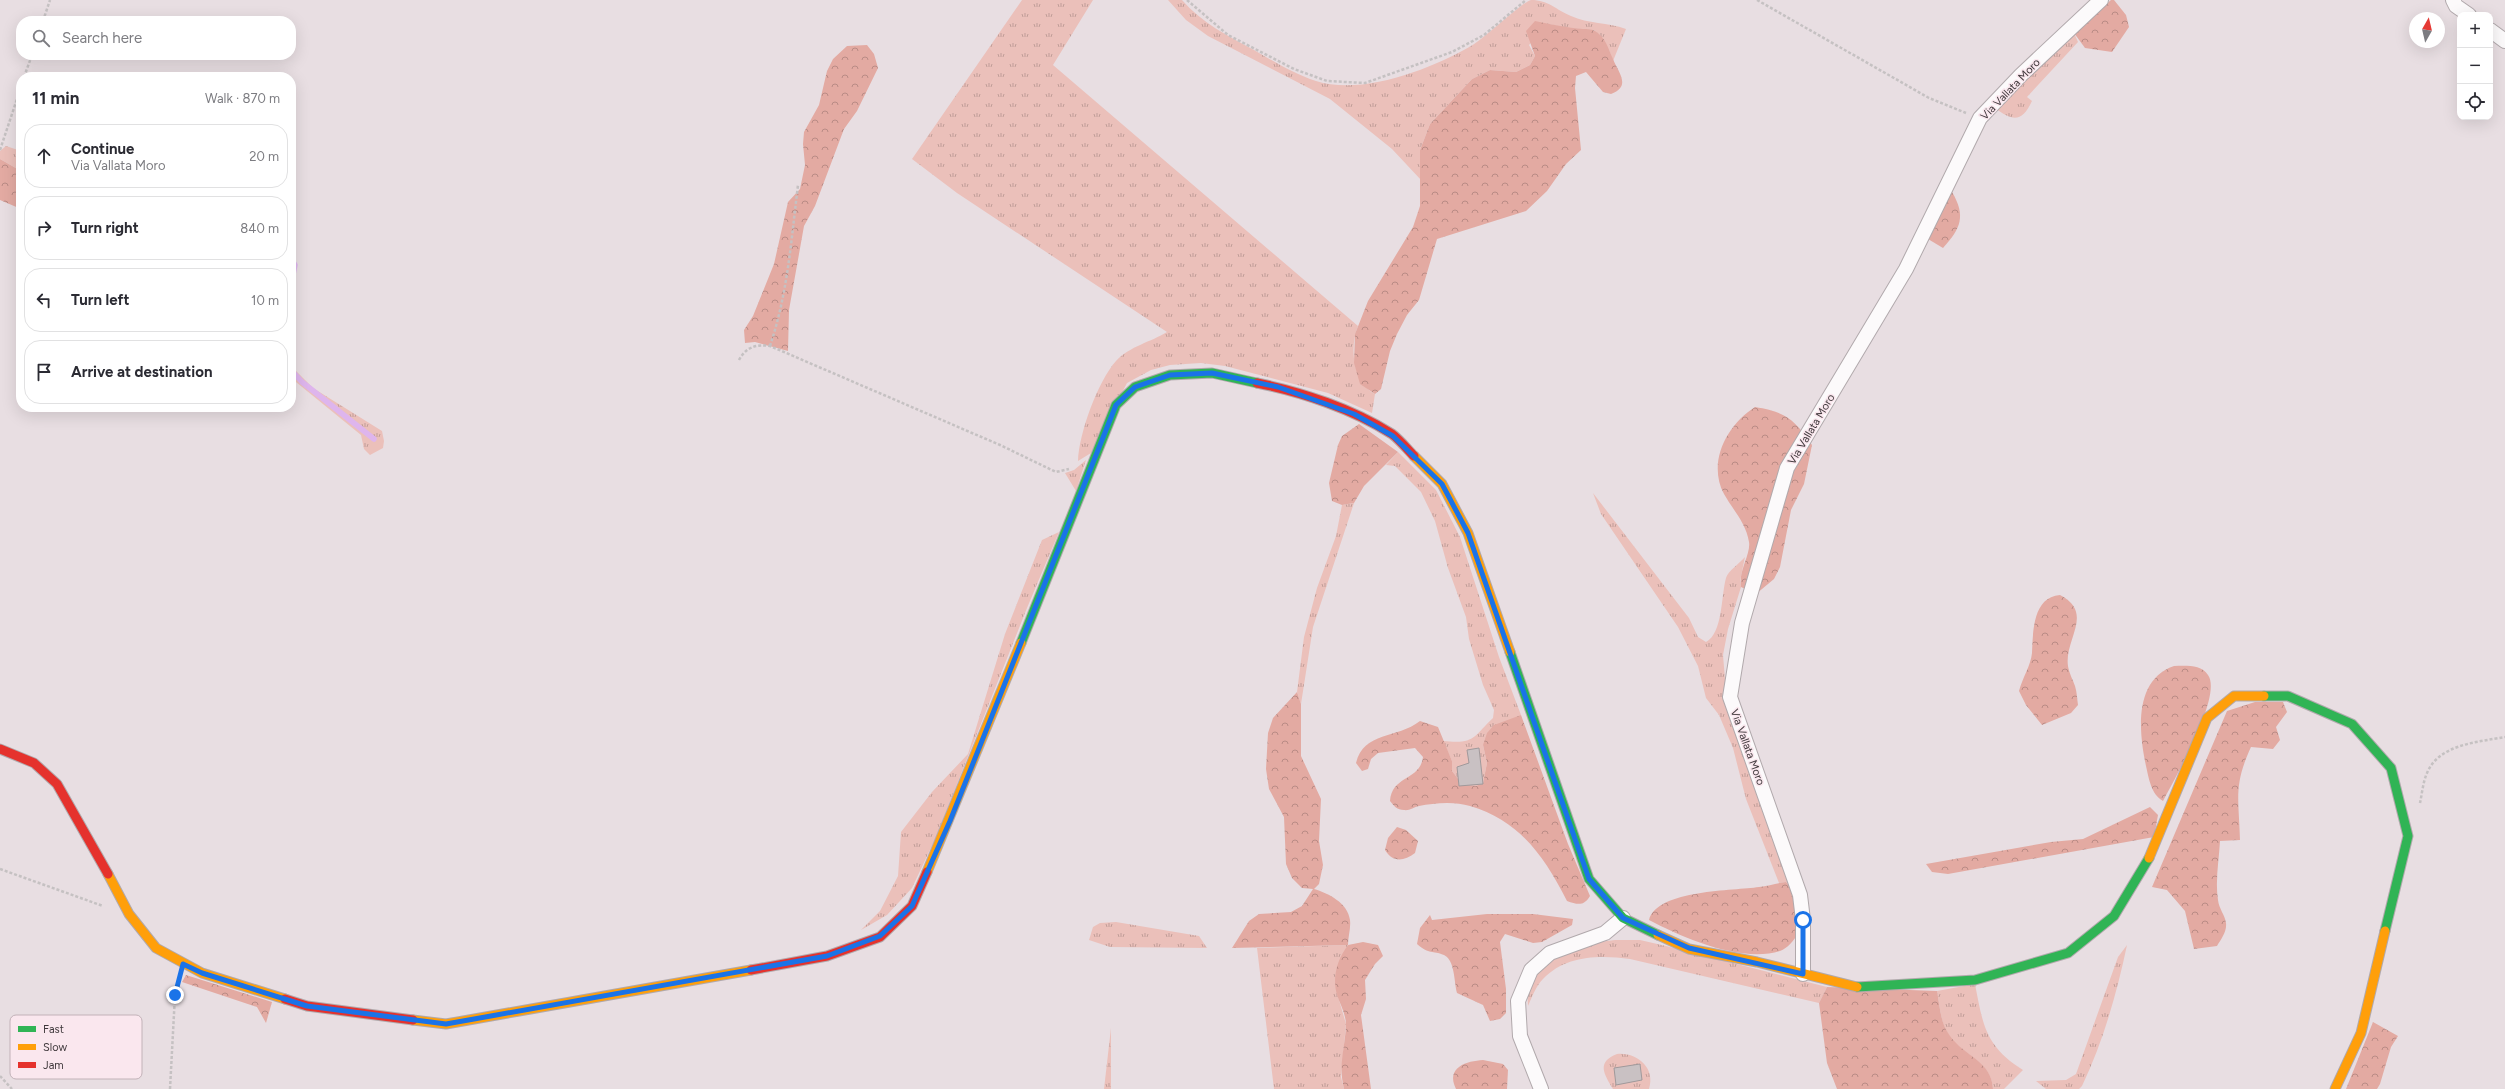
<!DOCTYPE html>
<html lang="en">
<head>
<meta charset="utf-8">
<style>
  body { margin:0; font-family:Figtree,sans-serif; background:#f2f2f3; color:#2b2b33 }
  .controls { position:absolute; right:12px; top:12px; display:grid; overflow:hidden; border-radius:8px; box-shadow:0 4px 16px #0002 }
  .controls button { width:36px; height:36px; display:grid; place-items:center; padding:0; border:0; border-bottom:1px solid #e1e1e2; background:#fff; color:#2b2b33; font:20px sans-serif }
  .compass { position:absolute; left:2409px; top:12px; width:36px; height:36px; border-radius:50%; background:#fff; box-shadow:0 4px 16px #0002; rotate:8deg }
  .stop { position:absolute; width:12px; height:12px; margin:-9px; border:3px solid #1a73e8; border-radius:50%; background:#fff }
  .stop.end { background:#1a73e8; border-color:#fff; box-shadow:0 1px 4px #0008 }
  .list { margin:0; padding:0; list-style:none }
  h2 { display:flex; justify-content:space-between; align-items:center; height:52px; margin:0; padding:0 16px; font-size:17px }
  h2 small { font-size:13px; font-weight:400; color:#7c7c81 }
  .list li { display:grid; grid-template-columns:26px 1fr auto; gap:12px; align-items:center; box-sizing:border-box; height:64px; margin:0 8px 8px; padding:0 8px; border:1px solid #e1e1e2; border-radius:16px }
  .list b { display:block; font-size:15px; white-space:nowrap }
  .list p { margin:0; font-size:13px; white-space:nowrap; color:#7c7c81 }
  .list em { font-size:13px; font-style:normal; color:#7c7c81 }
  .icon { flex:none; width:22px; height:22px; fill:none; stroke:currentColor; stroke-width:2; stroke-linecap:round; stroke-linejoin:round }
  .map { position:relative; flex:none; width:2505px; height:1089px; overflow:hidden }
  .search { position:absolute; background:#fff; box-shadow:0 4px 16px #0002; left:16px; top:16px; width:280px; height:44px; display:flex; align-items:center; gap:10px; box-sizing:border-box; padding:0 14px; border-radius:16px; color:#7c7c81; font-size:15px }
  .panel { position:absolute; background:#fff; box-shadow:0 4px 16px #0002; left:16px; top:72px; width:280px; height:340px; border-radius:16px }
  .map>svg:first-child { display:block }
</style>
</head>
<body>
<div class="map">
<svg width="2505" height="1089" viewBox="0 0 2505 1089">
  <defs>
    <pattern id="grass-tufts" width="24" height="20" patternUnits="userSpaceOnUse"><rect width="24" height="20" fill="#ebc0ba"/><path d="M3 7l-1-3M5 7V3M7 7l1-3M15 17l-1-3M17 17v-4M19 17l1-3" fill="none" stroke="#c09d98"/></pattern>
    <pattern id="forest-crowns" width="20" height="18" patternUnits="userSpaceOnUse"><rect width="20" height="18" fill="#e3aaa2"/><path d="M2 6a3 3 0 1 1 6 0M12 15a3 3 0 1 1 6 0" fill="none" stroke="#b98b85"/></pattern>
  </defs>
  <rect width="100%" height="100%" fill="#e8dee2"/>
  <g fill="url(#grass-tufts)">
    <path d="M1022,0H1093L1053,65L1358,326C1349,348 1353,382 1375,394L1372,413L1328,393L1225,366L1201,363L1170,365L1151,370L1127,383L1091,453L1078,461C1079,433 1098,381 1116,361C1130,346 1151,342 1167,332L957,193L912,159Z"/>
    <path d="M1168,0H1182C1202,23 1228,36 1254,50C1273,61 1294,74 1316,81C1362,96 1431,69 1471,46C1485,38 1522,2 1531,0C1549,0 1556,10 1571,16C1588,24 1608,22 1626,29L1613,61L1609,50L1594,30L1566,28L1549,24L1529,45L1535,56L1530,65L1516,72L1490,70L1472,79L1430,124L1420,150L1421,180L1392,149L1330,99L1208,36L1186,20Z"/>
    <path d="M2074,33L2078,42L2027,97L2032,101C2022,123 2012,121 1995,108Z"/>
    <polygon points="6,146 21,151 21,171 0,159 0,151"/>
    <polygon points="291,366 313,388 382,431 384,441 383,448 370,455 364,449 361,435 291,378"/>
    <path d="M1398,452L1436,490L1460,537L1499,657L1521,715L1483,745L1487,763L1483,783L1476,786L1462,784L1452,771V761L1443,741C1475,744 1472,738 1493,718L1494,710L1483,685L1469,639L1466,617L1448,568L1435,521L1421,492L1395,466L1386,465Z"/>
    <polygon points="1086,460 1076,491 1065,473 1074,470"/>
    <path d="M1593,493L1689,618L1698,637L1706,642C1723,633 1721,596 1726,578C1728,571 1740,563 1745,557L1740,581L1741,587L1728,629L1723,655L1727,703L1793,889L1786,882L1779,883L1746,799L1733,748L1719,715L1706,698L1698,666L1678,627L1601,514Z"/>
    <polygon points="1354,503 1313,627 1301,704 1297,692 1304,637 1317,588 1336,536 1342,505"/>
    <polygon points="1059,532 1027,608 936,837 912,888 887,915 861,930 880,911 898,876 901,832 932,792 968,754 1005,634 1042,540"/>
    <polygon points="1116,922 1199,936 1207,948 1110,947 1089,940 1093,927 1100,923"/>
    <path d="M1615,940H1640L1666,946L1827,987L1819,1003L1630,959C1600,955 1566,955 1543,979C1536,986 1532,997 1528,1006L1527,986L1548,957L1591,943Z"/>
    <polygon points="1348,945 1337,993 1346,1024 1341,1077 1344,1089 1274,1089 1257,948"/>
    <path d="M2127,945C2117,993 2103,1042 2082,1086L2079,1089H2046L2036,1081L2066,1080L2076,1074L2118,957Z"/>
    <path d="M1975,984C1983,1025 1985,1046 2023,1070L2004,1089H1993C1992,1062 1963,1055 1949,1036C1940,1022 1940,1006 1937,991Z"/>
    <polygon points="1111,1028 1111,1089 1104,1089"/>
    <path d="M1617,1054C1637,1052 1656,1068 1649,1089H1613C1604,1074 1596,1062 1617,1054Z"/>
  </g>
  <g fill="url(#forest-crowns)">
    <polygon points="2111,0 2114,0 2126,15 2129,27 2112,52 2085,48 2074,33"/>
    <path d="M1535,21C1551,24 1567,28 1583,29C1587,29 1592,29 1595,31C1606,38 1608,48 1613,59C1618,72 1632,86 1611,94L1603,92L1586,72L1576,76L1575,88L1581,150L1566,164L1547,191L1526,211L1437,239L1419,300L1407,315L1397,334L1390,351L1381,389L1375,394L1360,384L1354,363L1355,334L1368,301L1413,227L1420,206V150L1430,124L1472,79L1490,70L1516,72L1530,65L1535,56L1526,31Z"/>
    <polygon points="867,45 874,54 878,68 857,111 844,129 815,206 804,226 789,310 788,351 755,342 745,343 744,330 753,316 774,264 788,202 800,189 805,165 803,144 804,132 819,105 827,71 833,59 847,46"/>
    <polygon points="0,159 21,171 21,209 0,200"/>
    <path d="M1952,192C1966,216 1961,228 1943,248L1928,239Z"/>
    <path d="M1755,407C1786,412 1794,419 1812,445L1804,484L1791,510L1780,567L1774,579L1756,594L1741,587C1738,571 1751,554 1749,542C1746,523 1733,510 1724,494C1707,462 1727,425 1755,407Z"/>
    <polygon points="1359,424 1398,452 1364,486 1354,503 1342,505 1332,501 1329,483 1338,445 1342,436"/>
    <path d="M2060,595C2095,613 2064,639 2068,666C2069,673 2073,680 2075,686C2077,692 2077,699 2078,705L2071,713L2042,725L2026,705L2019,691C2022,679 2031,665 2032,653C2033,631 2033,597 2060,595Z"/>
    <path d="M2174,666C2185,666 2201,664 2208,675C2223,695 2174,780 2163,801C2151,794 2149,779 2146,766C2139,733 2133,680 2174,666Z"/>
    <path d="M1297,692L1301,704V756L1321,799L1319,841L1323,865L1319,884L1314,889C1328,893 1348,903 1350,920C1351,928 1348,937 1348,945L1363,942L1378,945L1383,956L1375,964L1365,980L1366,999L1361,1015L1371,1089H1344C1338,1064 1345,1049 1346,1025C1346,1014 1340,1004 1337,995C1332,977 1337,960 1348,945L1232,948L1249,921L1259,914L1291,912L1302,906L1313,889L1302,888L1292,878L1286,864L1284,817L1269,789L1266,769L1268,733L1273,718Z"/>
    <path d="M2255,702H2283L2287,712L2276,727L2280,740L2273,749L2251,747C2233,786 2239,799 2240,840L2220,841C2219,860 2215,881 2218,900C2219,909 2225,915 2226,923C2227,932 2221,939 2217,946L2194,949L2185,911L2167,890L2152,887L2227,711Z"/>
    <path d="M1521,715L1568,844L1590,896C1584,906 1578,905 1567,901C1544,856 1520,821 1470,806C1454,801 1434,803 1419,806C1414,807 1409,811 1404,810C1397,810 1394,806 1390,801C1392,775 1420,781 1423,757L1415,748L1378,753L1371,759L1368,769L1362,771L1356,763C1364,731 1397,739 1420,721L1438,727L1452,761V771L1462,784L1476,786L1483,783L1487,763L1483,745L1487,733L1494,725Z"/>
    <polygon points="2150,807 2158,815 2154,837 1948,874 1932,872 1926,864 2051,842 2083,839"/>
    <path d="M1397,827L1406,830L1418,841L1415,853C1404,861 1393,863 1385,850L1388,838Z"/>
    <path d="M1786,882L1793,889L1798,934C1793,941 1788,948 1780,951C1741,963 1683,938 1649,920C1658,889 1734,891 1759,887C1769,886 1777,883 1786,882Z"/>
    <path d="M1487,914H1533L1573,919L1572,925L1542,942L1533,943L1505,934L1500,942L1506,989V1013L1500,1019L1490,1021L1483,1005L1457,993C1454,982 1455,960 1444,955C1432,950 1430,955 1417,944L1420,928L1430,915L1432,920Z"/>
    <polygon points="186,975 272,1002 266,1023 257,1007 182,982"/>
    <path d="M1827,987L1937,991C1940,1006 1940,1023 1950,1036C1964,1056 1992,1061 1993,1089H1837L1827,1063L1819,1003Z"/>
    <polygon points="2373,1022 2398,1036 2391,1047 2380,1084 2377,1089 2346,1089"/>
    <path d="M1483,1060L1503,1064L1508,1070L1507,1089H1456C1445,1067 1467,1061 1483,1060Z"/>
  </g>
  <g fill="none" stroke-linecap="round" stroke-linejoin="round">
    <g stroke="#deb5ed" stroke-width="5.5">
      <polyline points="291,259 295,265 291,284"/>
      <polyline points="291,370 302,382 374,439"/>
    </g>
  </g>
  <g fill="#c9c1c3" stroke="#a0999b">
    <polygon points="1479,748 1483,784 1459,786 1457,767 1469,763 1467,750"/>
    <polygon points="1640,1064 1642,1080 1616,1085 1614,1068"/>
  </g>
  <g fill="none" stroke-linecap="round" stroke-linejoin="round">
    <defs>
      <g id="street">
        <polyline points="2453,0 2456,6 2469,15"/>
        <polyline points="2490,30 2505,41"/>
        <polyline points="1803,974 1803,920 1800,895 1730,697 1742,623 1787,468 1906,269 1980,118 2021,75 2101,0"/>
        <polyline points="1541,1089 1520,1036 1518,1001 1531,970 1550,953 1605,933 1623,918"/>
      </g>
      <g id="fast">
        <polyline points="1021,643 1116,405 1135,387 1170,375 1212,373 1257,383"/>
        <polyline points="1510,652 1589,879 1623,918 1658,935"/>
        <polyline points="2264,696 2288,696 2352,724 2391,768 2408,836 2385,931"/>
        <polyline points="1857,987 1975,980 2068,953 2114,916 2149,858"/>
      </g>
      <g id="slow">
        <polyline points="1414,456 1442,484 1468,533 1510,652"/>
        <polyline points="2149,858 2207,718 2234,696 2264,696"/>
        <polyline points="927,872 1021,643"/>
        <polyline points="108,874 129,914 156,948 202,973 285,999"/>
        <polyline points="1658,935 1689,949 1757,962 1857,987"/>
        <polyline points="413,1020 446,1024 751,970"/>
        <polyline points="2335,1089 2361,1033 2385,931"/>
      </g>
      <g id="jam">
        <path d="M1257,383C1302,392 1353,409 1392,434C1400,440 1407,449 1414,456"/>
        <polyline points="0,749 34,763 57,784 108,874"/>
        <polyline points="751,970 827,956 880,937 912,906 927,872"/>
        <polyline points="285,999 307,1006 413,1020"/>
      </g>
    </defs>
    <use href="#street" stroke="#b1a9ac" stroke-width="16"/>
    <use href="#fast" stroke="#b1a9ac" stroke-width="11"/>
    <use href="#slow" stroke="#b1a9ac" stroke-width="11"/>
    <use href="#jam" stroke="#b1a9ac" stroke-width="11"/>
    <g stroke="#c5c1c2" stroke-width="2.5" stroke-dasharray="3 2" stroke-linecap="butt">
      <polyline points="1187,0 1228,35 1294,69 1327,81 1365,83 1452,52 1484,35 1526,0"/>
      <polyline points="1757,0 1929,98 1966,113"/>
      <polyline points="43,21 50,0"/>
      <polyline points="24,77 32,55"/>
      <polyline points="0,150 21,87"/>
      <path d="M770,346C788,292 791,241 798,185"/>
      <path d="M739,360C746,347 756,344 770,346L1000,445L1056,472L1069,469"/>
      <path d="M2420,803C2422,794 2423,782 2427,773C2439,744 2478,742 2505,737"/>
      <polyline points="0,869 103,906"/>
      <polyline points="0,1076 12,1089"/>
      <polyline points="170,1089 175,995 178,981"/>
    </g>
    <use href="#street" stroke="#fcfafb" stroke-width="14"/>
    <use href="#fast" stroke="#30b455" stroke-width="9"/>
    <use href="#slow" stroke="#ff9f0a" stroke-width="9"/>
    <use href="#jam" stroke="#e5322d" stroke-width="9"/>
  </g>
  <g fill="none" stroke-linecap="round" stroke-linejoin="round">
    <polyline stroke="#1a73e8" stroke-width="5" points="175,995 183,964 202,973 307,1006 446,1024 827,956 880,936 912,906 950,821 1116,405 1135,387 1170,375 1212,373 1278,387 1354,414 1393,436 1442,484 1468,533 1589,879 1623,918 1689,948 1803,974 1803,920"/>
  </g>
  <g text-anchor="middle" stroke-width="3" stroke-linejoin="round" paint-order="stroke">
    <g font-size="11" fill="#3f383b" stroke="#fae7ee">
      <text transform="translate(2010 89) rotate(-46)" y="4">Via Vallata Moro</text>
      <text transform="translate(1811 429) rotate(-59)" y="4">Via Vallata Moro</text>
      <text transform="translate(1748 747) rotate(70)" y="4">Via Vallata Moro</text>
    </g>
  </g>
  <rect x="10" y="1015" width="132" height="64" rx="6" fill="#fae7ee" stroke="#c2b2b8" stroke-width="1"/>
  <rect x="18" y="1026" width="18" height="6" fill="#30b455"/>
  <rect x="18" y="1044" width="18" height="6" fill="#ff9f0a"/>
  <rect x="18" y="1062" width="18" height="6" fill="#e5322d"/>
  <g font-size="11" fill="#3f383b">
    <text x="43" y="1033">Fast</text>
    <text x="43" y="1051">Slow</text>
    <text x="43" y="1069">Jam</text>
  </g>
</svg>
<div class="controls">
<button>+</button>
<button>−</button>
<button><svg class="icon" aria-label="locate" viewBox="0 0 24 24"><circle cx="12" cy="12" r="6"/><path d="M12 2v4M12 18v4M2 12h4M18 12h4"/></svg></button>
</div>
<svg class="compass" viewBox="-18 -18 36 36"><path d="M0-13l5 13h-10z" fill="#e53935"/><path d="M0 13l5-13h-10z" fill="#7c7c81"/></svg>
<div class="stop" style="left:1803px;top:920px"></div>
<div class="stop end" style="left:175px;top:995px"></div>
<div class="search"><svg class="icon" aria-label="search" viewBox="0 0 24 24"><circle cx="10" cy="10" r="6"/><path d="M15 15l6 6"/></svg>Search here</div>
<section class="panel">
<h2>11 min<small>Walk · 870 m</small></h2>
<ul class="list">
<li><svg class="icon" aria-label="ahead" viewBox="0 0 24 24"><path d="M12 20V5M6 11l6-6 6 6"/></svg><div><b>Continue</b><p>Via Vallata Moro</p></div><em>20 m</em></li>
<li><svg class="icon" aria-label="right" viewBox="0 0 24 24"><path d="M7 20v-9h11M14 6l5 5-5 5"/></svg><div><b>Turn right</b></div><em>840 m</em></li>
<li><svg class="icon" aria-label="left" viewBox="0 0 24 24"><path d="M17 20v-9H6M10 6l-5 5 5 5"/></svg><div><b>Turn left</b></div><em>10 m</em></li>
<li><svg class="icon" aria-label="arrive" viewBox="0 0 24 24"><path d="M6 21V4h12l-3 4 3 4H6"/></svg><div><b>Arrive at destination</b></div></li>
</ul>
</section>
</div>
</body>
</html>
